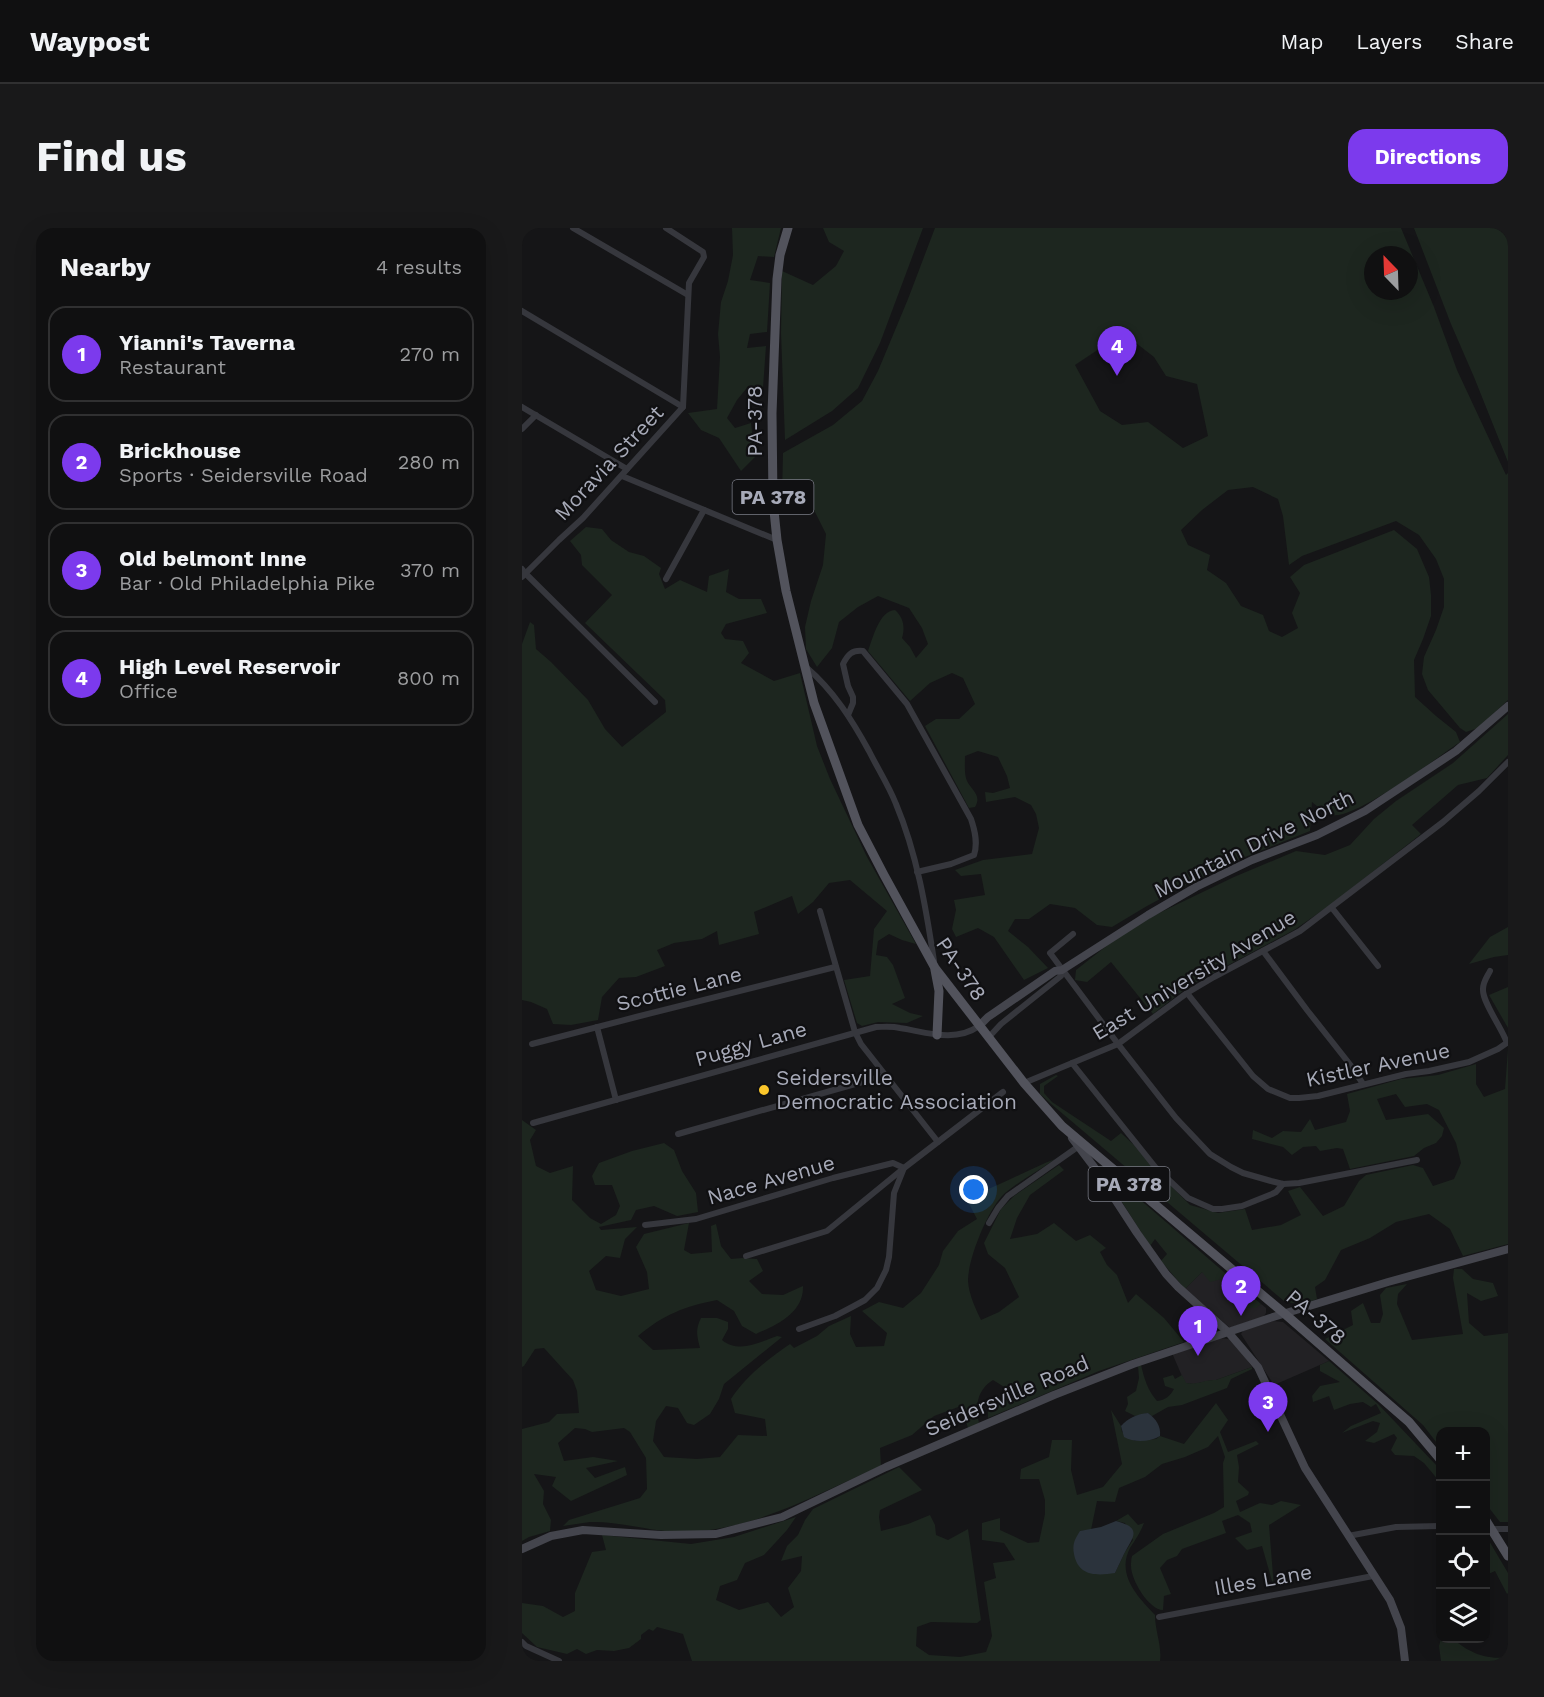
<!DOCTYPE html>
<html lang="en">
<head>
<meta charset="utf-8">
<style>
  body { margin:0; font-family:"Work Sans",sans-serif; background:#19191a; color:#f1f3f6 }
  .controls { position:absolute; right:18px; bottom:18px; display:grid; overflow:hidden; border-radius:12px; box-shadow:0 6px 24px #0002 }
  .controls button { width:54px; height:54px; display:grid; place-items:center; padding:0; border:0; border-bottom:2px solid #303031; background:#101011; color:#f1f3f6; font:30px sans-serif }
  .compass { position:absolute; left:842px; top:18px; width:54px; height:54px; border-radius:50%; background:#101011; box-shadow:0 6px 24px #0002; rotate:337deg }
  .you { position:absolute; left:452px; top:962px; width:21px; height:21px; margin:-15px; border:4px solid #fff; border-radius:50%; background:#1a73e8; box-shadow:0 0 0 9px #1a73e833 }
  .badge { display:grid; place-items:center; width:39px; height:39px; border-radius:50%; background:#7c3aed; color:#fff; font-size:20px; font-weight:700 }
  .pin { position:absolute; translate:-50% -50px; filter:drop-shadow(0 2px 3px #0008) }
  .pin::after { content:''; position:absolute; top:32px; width:21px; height:18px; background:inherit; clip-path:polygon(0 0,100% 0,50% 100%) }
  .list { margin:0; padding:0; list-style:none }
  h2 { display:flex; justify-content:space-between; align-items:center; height:78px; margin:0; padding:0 24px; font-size:26px }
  h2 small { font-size:20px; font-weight:400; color:#9c9d9f }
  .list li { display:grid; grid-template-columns:39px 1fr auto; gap:18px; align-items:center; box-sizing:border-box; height:96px; margin:0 12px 12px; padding:0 12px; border:2px solid #303031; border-radius:18px }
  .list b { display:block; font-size:22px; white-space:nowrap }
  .list p { margin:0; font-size:20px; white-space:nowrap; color:#9c9d9f }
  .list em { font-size:20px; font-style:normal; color:#9c9d9f }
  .icon { flex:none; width:33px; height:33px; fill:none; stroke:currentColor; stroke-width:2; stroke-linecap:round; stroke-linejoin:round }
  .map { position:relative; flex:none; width:986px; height:1433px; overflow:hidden; border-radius:18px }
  header { display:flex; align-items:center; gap:36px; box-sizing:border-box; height:84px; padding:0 30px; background:#101011; border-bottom:2px solid #303031 }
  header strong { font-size:28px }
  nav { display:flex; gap:33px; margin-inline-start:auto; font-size:21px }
  .intro { display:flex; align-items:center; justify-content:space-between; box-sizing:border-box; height:144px; padding:0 36px }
  h1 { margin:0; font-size:42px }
  .button { padding:15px 27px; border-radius:18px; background:#7c3aed; color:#fff; font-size:21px; font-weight:700 }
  main { display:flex; gap:36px; padding:0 36px }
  aside { flex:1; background:#101011; border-radius:18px; box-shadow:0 6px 24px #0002 }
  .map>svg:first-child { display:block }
</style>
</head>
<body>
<header>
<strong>Waypost</strong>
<nav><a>Map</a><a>Layers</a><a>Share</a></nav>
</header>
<div class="intro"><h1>Find us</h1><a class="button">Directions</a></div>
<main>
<aside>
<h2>Nearby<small>4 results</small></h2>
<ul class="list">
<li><span class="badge">1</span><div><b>Yianni's Taverna</b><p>Restaurant</p></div><em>270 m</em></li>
<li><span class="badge">2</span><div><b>Brickhouse</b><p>Sports · Seidersville Road</p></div><em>280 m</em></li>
<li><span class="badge">3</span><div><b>Old belmont Inne</b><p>Bar · Old Philadelphia Pike</p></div><em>370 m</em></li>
<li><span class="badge">4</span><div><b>High Level Reservoir</b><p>Office</p></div><em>800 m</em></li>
</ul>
</aside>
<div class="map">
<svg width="986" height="1433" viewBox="0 0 986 1433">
  <rect width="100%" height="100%" fill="#151517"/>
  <g fill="#222124">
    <polygon points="680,1044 700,1051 708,1062 711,1073 733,1080 739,1076 744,1080 744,1085 741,1089 710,1099 707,1099 663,1061"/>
    <polygon points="751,1093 761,1094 807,1133 752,1157 719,1106 721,1103"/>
    <polygon points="696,1110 707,1111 718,1122 730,1139 694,1152 690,1152 672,1156 663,1155 650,1125"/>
  </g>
  <g fill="#1d261f" fill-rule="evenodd">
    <polygon points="210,0 259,0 252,29 236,28 228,52 248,55 245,104 228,106 225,120 244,118 241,160 224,161 215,172 205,190 213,200 229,195 233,229 219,243 197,210 179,202 166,185 195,181 198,129 196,106 199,74 206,53 211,27"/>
    <polygon points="301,0 401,0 358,115 336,160 310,183 263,212 259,105 260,43 291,57 314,38 322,23 307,14"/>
    <path d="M413,0H879L912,79L935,142L984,247L986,245V472L956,500L944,504L938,500L906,462L900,446L902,429L914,402L922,379V351L914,331L897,307L874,293L780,328L767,337L761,288L756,271L731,259L706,262L680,282L659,302L666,317L688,327L685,342L704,355L719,378L741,387L747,403L760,409L776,400L770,385L778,365L768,349L782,337L872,302L895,321L907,349L909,367V388L901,411L892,432L893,469L914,488L934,504L938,514C916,529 833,592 810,587C803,585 795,578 790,574L788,603L718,631L666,656L625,678L590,699L575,697L553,680L528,676L507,691H493L486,703L506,719L526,740L502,752L472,709L456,700L434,709L430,701L434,682L432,672L463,667L459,646L439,648L433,642L461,632L510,626L517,600L514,586L509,577L493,569L464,574L463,564L471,565L488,560L485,548L476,529L456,523L443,528C443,535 442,547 445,553C450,563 460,567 453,579L447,580L403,498L414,491H437L453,476L441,450L430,445L408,455L388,473L346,423C351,410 357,383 373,382C382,390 383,400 380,410L388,419L394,430L406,416L400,400L387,380L356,368L336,379L317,394L310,420L295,439L284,421L283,399L289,373L301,337L304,306L289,276L273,264L260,267L261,225L311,197L340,173L356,143L386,71ZM851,27H887V63H851ZM601,105L632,129L644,148L675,156L686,208L661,220L626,194L600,197L578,183L553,137Z"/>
    <polygon points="892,0 986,0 986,234 952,149 929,96"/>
    <polygon points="64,299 80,301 89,312 107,324 122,328 139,340 137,346 143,361 158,352 185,364 187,348 207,341 204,364 217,371 239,371 245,385 204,396 199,405 203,411 221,413 227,425 219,435 252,453 278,445 295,518 308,551 345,629 394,716 380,712 367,706 356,713 354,727 365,729 371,737 383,770 370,776 388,785 401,788 385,795 356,794 340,798 335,795 322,752 348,748 352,701 365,683 328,652 307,655 291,674 276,686 270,668 232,684 237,706 197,717 195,703 180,711 152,715 135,722 143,738 114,749 97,750 80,769 76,792 49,797 31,796 25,781 9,774 0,772 0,416 8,394 12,397 14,421 29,434 66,472 83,501 100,519 144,484 143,472 63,395 90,367 60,337 59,327 48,313"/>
    <polygon points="986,486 986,527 965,550 936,557 890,597 899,606 811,675 772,702 667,758 631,786 589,734 565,754 553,752 554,742 587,716 631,688 712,649 774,623 803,627 828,617 852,591 874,573 931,535"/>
    <polygon points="986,699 986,727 972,729 947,736 968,709"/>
    <polygon points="986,759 986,800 967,767"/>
    <path d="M986,821V1016L941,1028L928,1001L907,986L874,994L848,1010L819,1022L803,1052L793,1059L795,1071C783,1076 775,1077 762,1073L528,875L518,866V856L534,847L536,848L522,858V865L530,874L589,913L599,905L612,917L634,943L668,977L696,985L723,981L730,1002L759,997L779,987L766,963L778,959L801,988L822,978L837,953L844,947L891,937L901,940L911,958L932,951L939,935L934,915L917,882L905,876L883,879L874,866L855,871L864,892L906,886L922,900L920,908L914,915L902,920L892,928L828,941L821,921L815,920L798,923L794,918L781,919L770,927L761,919L730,911L731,902L750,910L761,903L779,904L788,891L793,902L824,894L828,883L825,866L879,851L916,847L954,836V856L962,869L983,861Z"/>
    <path d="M0,892L14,902L8,912L14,938L28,945L51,938L50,972L68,990L79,996L94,987L98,978L90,957H73L70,948L77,935L110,923L142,915L152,922L160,943L174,965L176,984L155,988L132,978L114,982L109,992L77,999L79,1002L115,999L103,1011L98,1030L84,1028L67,1043L74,1062L99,1068L127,1061L125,1044L114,1019L122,1006L167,995L162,1022L169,1026L190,1024L189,998L194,996L199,1018L209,1031L220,1030L235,1031L241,1043L227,1053L240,1066L261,1067L281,1058C282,1085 254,1097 234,1106L220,1098L212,1083L195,1072C163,1078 141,1087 116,1108L131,1122L178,1120C175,1108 173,1102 179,1090H195L206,1094V1101L200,1112C217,1126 238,1114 255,1108L260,1109L202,1156L197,1171L188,1186L172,1197L165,1195L156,1180L144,1178L134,1193L131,1213L142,1229L175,1231L198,1229L216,1207L245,1208L243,1191L213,1185L209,1171C224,1148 245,1132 268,1116L272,1120L295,1108L307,1098L329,1088L328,1106L334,1119L362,1118L365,1105L340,1083L357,1074L381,1080L399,1065L417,1037L421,1023L436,1003L455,991L444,970C475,959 503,943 533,931C518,942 492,956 480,968C465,984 446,1031 446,1053C447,1067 453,1079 459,1092L477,1084L497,1069L483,1040L466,1026L462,1015L479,981L492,968L537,937L542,942L508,967L495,990L488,1011L515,1006L532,995L554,1013L568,1007L584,1020L578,1024L585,1037L595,1047L606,1075L614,1066L642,1090L662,1114L577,1143L466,1190V1180L489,1170L487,1162L471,1152C455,1162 453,1177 457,1195L446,1200L439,1178L412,1188L390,1207L358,1220L359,1238C296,1265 234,1302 164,1304C132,1305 100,1293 68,1294C59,1295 50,1297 41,1298L47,1292L118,1270L125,1261L124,1230L108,1204L102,1200L70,1204L63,1201L53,1200L36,1215L42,1233L71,1229L96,1233L64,1240L73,1250L103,1239L105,1247L49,1273L30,1258L34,1249L12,1246L22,1263L21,1276L29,1292L28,1303L7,1309L0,1313V1201L27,1194L35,1186L57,1185L55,1163L51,1152L22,1120L13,1121L2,1138L0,1139Z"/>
    <polygon points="586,945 608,963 739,1076 734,1080 721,1080 711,1073 708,1062 700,1051 688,1054 680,1044 663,1061 639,1033 645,1026 633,1011 628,1018 586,952 585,949"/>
    <polygon points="932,1041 940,1041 951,1051 971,1055 976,1068 959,1073 945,1065 947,1095 962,1108 986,1105 986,1294 978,1294 964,1276 963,1204 918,1204 918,1219 901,1197 803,1111 831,1097 829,1083 841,1075 849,1095 858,1095 861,1086 858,1067 864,1060 885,1056 876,1066 875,1076 890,1112 941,1106 931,1050"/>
    <polygon points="807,1133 856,1176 914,1237 918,1242 918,1254 902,1235 892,1228 873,1227 869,1222 875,1210 872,1206 852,1215 843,1213 855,1204 858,1195 851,1193 820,1205 829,1198 859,1185 854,1176 849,1179 841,1174 828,1176 812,1182 807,1168 791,1174 790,1168 798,1158 818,1154 798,1143 798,1137"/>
    <path d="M619,1137C622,1150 626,1163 635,1173C644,1172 648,1168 652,1161L643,1158L641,1150L651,1147L653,1151L660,1147L664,1155C676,1157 684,1151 694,1152L730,1139V1141L709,1151L705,1160L660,1177L646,1179L630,1188L626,1185L613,1188L603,1183L606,1176L605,1169L614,1163L617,1150L616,1138Z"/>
    <path d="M694,1175L706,1192L698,1204L706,1224L734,1213L737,1216L715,1227L717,1239L716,1254L727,1264L726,1267L714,1273L718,1284L738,1275L750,1277L759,1273L779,1277L747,1297L752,1360L740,1318L725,1322L713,1310L730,1304L728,1295L716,1287L700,1293L704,1305L660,1321L655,1328L645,1332L638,1340L649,1366L642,1368L641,1382C627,1382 609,1352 609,1338C609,1335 609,1332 610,1328L641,1306L692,1285L702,1279L701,1235L703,1229L696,1208L686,1219L663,1229L640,1236L623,1249L597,1260L593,1274L575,1273L569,1302L558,1303L593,1345L603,1324L611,1312L603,1295L594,1293L606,1286L616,1297L622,1295C618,1305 614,1311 608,1320C594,1347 616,1369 633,1387C633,1403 640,1417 638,1433H170L161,1406L135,1399L131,1403L127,1401L119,1407V1411L107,1420L92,1423L75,1422L64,1426L55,1421L45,1426L15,1419L0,1405V1375L21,1378L41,1389L53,1383V1365L70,1324L84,1322L80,1307L169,1316L212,1309L274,1289L265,1302L242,1327L223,1335L215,1352L198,1358L194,1372L217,1382L246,1374L259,1389L272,1379L266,1360L279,1343L280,1328L259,1333L265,1318L276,1307L283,1292L291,1281L377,1239L400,1262L358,1282L357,1289L359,1303L386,1296L408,1287L413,1297L414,1307L426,1312L446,1301L459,1392L455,1395L409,1394L395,1399L394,1418L407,1427L438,1429L464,1424L470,1408L462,1354L474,1350L471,1335L493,1332L482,1315L460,1312V1295L478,1290V1302L506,1315L517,1314L523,1286V1272L517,1251H498L499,1241L527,1229L530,1212H550L549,1242L555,1267L581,1259L600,1236L589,1182L599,1198L600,1204L613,1213L634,1211L638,1208L662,1216Z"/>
    <polygon points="963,1306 986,1345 986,1365 985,1366 973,1343 964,1347"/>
    <path d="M919,1411C935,1410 936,1417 949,1423C959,1429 974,1431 986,1429V1433H919L917,1418Z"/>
  </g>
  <g fill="#2b333c">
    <path d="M626,1185C634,1191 639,1198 638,1208C628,1214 612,1215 602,1209L599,1198C606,1190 615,1186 626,1185Z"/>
    <path d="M594,1293C622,1300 610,1310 602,1326C599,1332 596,1339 593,1345C574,1348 556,1348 552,1326C550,1316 553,1311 558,1303L579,1299Z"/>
  </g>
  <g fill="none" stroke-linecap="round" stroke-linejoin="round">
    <g stroke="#36373d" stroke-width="6">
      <polyline points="51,0 166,67"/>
      <polyline points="0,83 161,179"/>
      <polyline points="0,179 105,241"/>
      <polyline points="0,201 14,187"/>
      <polyline points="100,248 255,312"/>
      <polyline points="0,341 4,346 133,474"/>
      <polyline points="0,349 37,312 61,290 161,179 167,55 182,29 181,24 144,0"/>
      <polyline points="144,351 182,282"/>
      <path d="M284,439C312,463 330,492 347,523C356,541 367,558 374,576C395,626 404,680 412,733"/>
      <path d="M326,487L331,475V469L326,458L321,436C326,426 330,422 341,423L385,476L449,591C453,603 456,615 452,627L429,636L395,644"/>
      <polyline points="810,680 856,738"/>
      <polyline points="298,683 333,804 339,816 416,914"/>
      <polyline points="551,706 528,725 596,816 654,890 688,926 709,939 721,945 749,953 761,956 777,955 895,932"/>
      <polyline points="741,723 785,782 830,839 841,856"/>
      <path d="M968,743C965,749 961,754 961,761C960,774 980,800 985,815"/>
      <polyline points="665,765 731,848 746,861 768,870 777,870 796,868 884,846 907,843 947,834 976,821 986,814"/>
      <polyline points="75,799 94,872"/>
      <polyline points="466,810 479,796 539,748 540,742"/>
      <polyline points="10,816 114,789 313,739"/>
      <polyline points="550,835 634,940 666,970 691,981 700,981 720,978 750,966 754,964 761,956"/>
      <polyline points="502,855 596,816 665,765 692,749 778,703 921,594 957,563 986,534"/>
      <path d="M11,895L354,799C362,799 370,798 378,800C404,804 433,815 457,798"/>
      <polyline points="156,906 365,847"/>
      <polyline points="467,995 476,980 486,968 557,918"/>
      <polyline points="123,997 174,991 311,950 371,935 382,940 305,1003 224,1028"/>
      <polyline points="277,1101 313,1088 332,1078 343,1072 355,1060 364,1042 367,1029 372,965 382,940 481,864"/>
      <polyline points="969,1301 986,1301"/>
      <polyline points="826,1308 874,1299 918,1298"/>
      <polyline points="637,1389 851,1348"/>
      <polyline points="0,1414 4,1418 37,1433"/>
    </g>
    <g stroke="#44454d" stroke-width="8">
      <polyline points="457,798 466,789 533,743 540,742 626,687 674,659 730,632 795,607 843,583 934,523 986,478"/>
      <polyline points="550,910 572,939 615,1005 644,1046 656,1059 706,1104 736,1139 783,1240 868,1372 879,1400 883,1433"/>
      <polyline points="0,1321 29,1308 61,1302 139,1307 194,1306 260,1289 364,1239 532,1167 611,1136 748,1090 866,1054 986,1021"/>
    </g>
    <g stroke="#52535c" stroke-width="9">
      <polyline points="266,0 258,27 255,51 250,185 251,273 255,312 264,363 292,475 336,597 362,647 413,740 502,855 540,898 763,1086 887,1194 918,1231"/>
      <polyline points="413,742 417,763 415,807"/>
      <polyline points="963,1291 986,1328"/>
    </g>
  </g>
  <circle fill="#fac62b" stroke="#101012" stroke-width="2" cx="242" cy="862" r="6"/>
  <g text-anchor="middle" stroke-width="4.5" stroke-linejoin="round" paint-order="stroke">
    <g fill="#101012" stroke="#7a7c86" stroke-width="1.5">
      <rect x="210.5" y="252" width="81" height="34" rx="4.5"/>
      <rect x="566.5" y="939" width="81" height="34" rx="4.5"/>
    </g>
    <g font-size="20" font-weight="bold" fill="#a7aab8">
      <text x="251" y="276">PA 378</text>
      <text x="607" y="963">PA 378</text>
    </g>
    <g font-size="21" fill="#a7aab8" stroke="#101012">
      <text transform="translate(233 193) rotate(-90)" y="7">PA-378</text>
      <text transform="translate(87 235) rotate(-47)" y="7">Moravia Street</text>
      <text transform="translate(732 616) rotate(-26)" y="7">Mountain Drive North</text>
      <text transform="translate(439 741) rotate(56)" y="7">PA-378</text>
      <text transform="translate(672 747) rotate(-31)" y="7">East University Avenue</text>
      <text transform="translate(157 761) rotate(-14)" y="7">Scottie Lane</text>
      <text transform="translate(229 816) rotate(-16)" y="7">Puggy Lane</text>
      <text transform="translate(856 837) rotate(-12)" y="7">Kistler Avenue</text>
      <text transform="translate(249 952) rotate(-16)" y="7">Nace Avenue</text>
      <text transform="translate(794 1089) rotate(41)" y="7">PA-378</text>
      <text transform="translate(485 1168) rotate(-23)" y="7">Seidersville Road</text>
      <text transform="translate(741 1352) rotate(-10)" y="7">Illes Lane</text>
    </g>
    <g font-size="21" fill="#a7aab8" stroke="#101012" text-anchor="start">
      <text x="254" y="857">Seidersville<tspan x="254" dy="24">Democratic Association</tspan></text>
    </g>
  </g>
</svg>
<div class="controls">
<button>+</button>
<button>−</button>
<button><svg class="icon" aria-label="locate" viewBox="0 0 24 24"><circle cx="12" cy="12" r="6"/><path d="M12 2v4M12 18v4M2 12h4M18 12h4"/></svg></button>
<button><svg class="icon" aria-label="layers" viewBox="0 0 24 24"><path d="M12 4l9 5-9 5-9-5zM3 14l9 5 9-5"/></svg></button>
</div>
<svg class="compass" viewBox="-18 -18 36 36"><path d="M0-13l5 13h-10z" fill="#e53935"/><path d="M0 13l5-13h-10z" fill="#9c9d9f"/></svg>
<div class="you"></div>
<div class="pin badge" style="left:676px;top:1128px">1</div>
<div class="pin badge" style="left:719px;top:1088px">2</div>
<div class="pin badge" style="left:746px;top:1204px">3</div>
<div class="pin badge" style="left:595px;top:148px">4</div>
</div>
</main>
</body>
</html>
